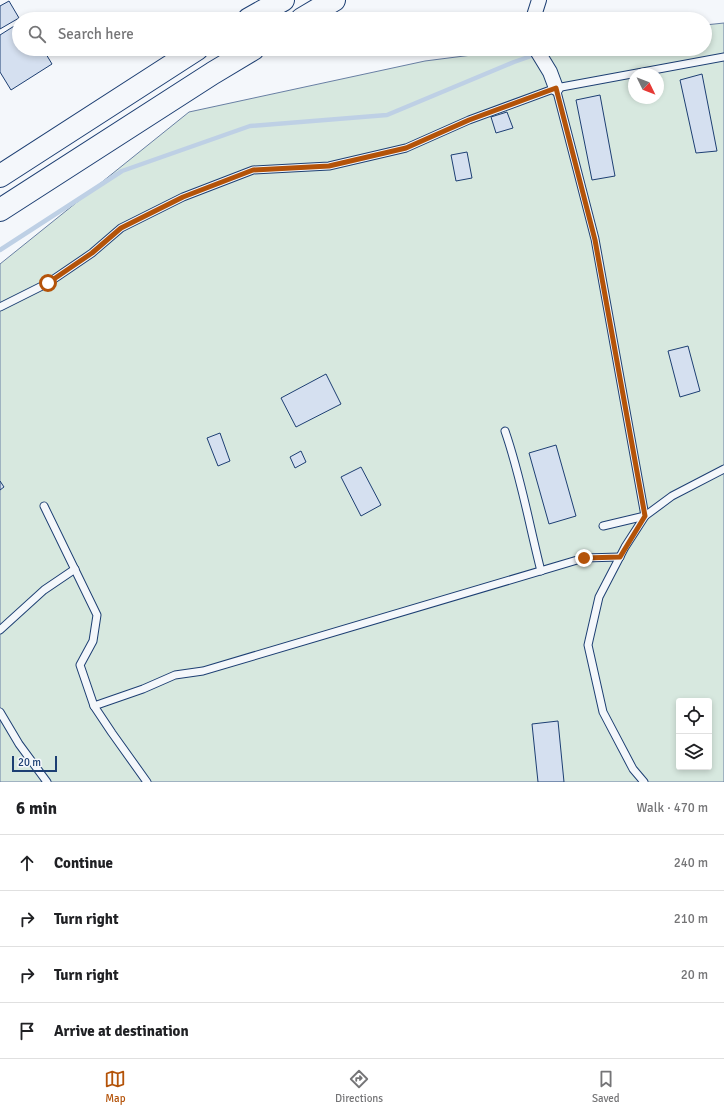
<!DOCTYPE html>
<html lang="en">
<head>
<meta charset="utf-8">
<style>
  body { margin:0; font-family:Signika,sans-serif; background:#f6f6f6; color:#202124 }
  .controls { position:absolute; right:12px; bottom:12px; display:grid; overflow:hidden; border-radius:4px; box-shadow:0 2px 6px #0003 }
  .controls button { width:36px; height:36px; display:grid; place-items:center; padding:0; border:0; border-bottom:1px solid #e0e0e0; background:#fff; color:#202124; font:20px sans-serif }
  .compass { position:absolute; left:628px; top:68px; width:36px; height:36px; border-radius:50%; background:#fff; box-shadow:0 2px 6px #0003; rotate:133deg }
  .scale { position:absolute; left:12px; bottom:10px; width:45px; box-sizing:border-box; padding-left:4px; border:2px solid #1d3f73; border-top:0; font-size:11px; line-height:14px; white-space:nowrap; color:#1d3f73; -webkit-text-stroke:3px #f4f7fb; paint-order:stroke }
  .stop { position:absolute; width:12px; height:12px; margin:-9px; border:3px solid #b45309; border-radius:50%; background:#fff }
  .stop.end { background:#b45309; border-color:#fff; box-shadow:0 1px 4px #0008 }
  .list { margin:0; padding:0; list-style:none }
  h2 { display:flex; justify-content:space-between; align-items:center; height:52px; margin:0; padding:0 16px; font-size:17px }
  h2 small { font-size:13px; font-weight:400; color:#757577 }
  .list li { display:grid; grid-template-columns:26px 1fr auto; gap:12px; align-items:center; box-sizing:border-box; height:56px; padding:0 16px; border-top:1px solid #e0e0e0 }
  .list b { display:block; font-size:15px; white-space:nowrap }
  .list em { font-size:13px; font-style:normal; color:#757577 }
  .icon { flex:none; width:22px; height:22px; fill:none; stroke:currentColor; stroke-width:2; stroke-linecap:round; stroke-linejoin:round }
  .map { position:relative; flex:none; width:724px; height:782px; overflow:hidden }
  .search { position:absolute; background:#fff; box-shadow:0 2px 6px #0003; left:12px; right:12px; top:12px; height:44px; display:flex; align-items:center; gap:10px; box-sizing:border-box; padding:0 14px; border-radius:22px; color:#757577; font-size:15px }
  .sheet { height:276px; background:#fff }
  nav { display:flex; justify-content:space-around; align-items:center; box-sizing:border-box; height:56px; border-top:1px solid #e0e0e0; background:#fff; font-size:11px; color:#757577 }
  nav a { display:grid; justify-items:center; gap:2px }
  nav .on { color:#b45309 }
  .map>svg:first-child { display:block }
</style>
</head>
<body>
<div class="map">
<svg width="724" height="782" viewBox="0 0 724 782">
  <rect width="100%" height="100%" fill="#f4f7fb"/>
  <path fill="#d7e8df" stroke="#687fa3" fill-rule="evenodd" d="M724,23V782H0V264L189,112L425,61L519,49H705V25ZM634,74H658V98H634ZM679,701H709V767H679Z"/>
  <g fill="none" stroke-linecap="round" stroke-linejoin="round">
    <polyline stroke="#bed0e5" stroke-width="4.5" points="0,250 122,171 250,126 387,115 514,62 551,49"/>
  </g>
  <g fill="#d5e0f0" stroke="#1d3f73">
    <polygon points="9,1 19,18 0,29 0,6"/>
    <polygon points="19,23 19,49 43,49 52,64 11,90 0,72 0,35"/>
    <polygon points="702,74 717,151 696,153 680,80"/>
    <polygon points="600,95 615,176 592,180 576,100"/>
    <polygon points="507,112 513,128 496,133 491,117"/>
    <polygon points="467,152 472,178 456,181 451,155"/>
    <polygon points="688,346 700,391 680,397 668,351"/>
    <polygon points="326,374 341,404 296,427 281,398"/>
    <polygon points="220,433 230,461 218,466 207,438"/>
    <polygon points="556,445 576,516 549,524 529,453"/>
    <polygon points="301,451 306,462 295,468 290,457"/>
    <polygon points="361,467 381,505 361,516 341,477"/>
    <polygon points="0,481 4,487 0,490"/>
    <polygon points="558,721 564,782 538,782 532,724"/>
  </g>
  <g fill="none" stroke-linecap="round" stroke-linejoin="round">
    <defs>
      <g id="lane">
        <polyline points="556,88 595,239 645,516 625,547 599,597 588,645 603,712 633,769 644,782"/>
        <polyline points="0,307 48,283 92,253 121,228 183,197 253,170 329,166 406,148 469,120 556,88 724,57"/>
        <path d="M505,431C521,477 529,524 541,571"/>
        <polyline points="44,506 97,615 93,641 80,665 94,706 112,733 147,782"/>
        <polyline points="603,526 645,516 672,496 724,469"/>
        <polyline points="0,630 44,590 75,569"/>
        <polyline points="94,706 143,689 175,675 203,671 584,558 620,557"/>
        <polyline points="0,712 19,744 47,782"/>
      </g>
      <g id="street">
        <polyline points="533,19 539,0"/>
        <polyline points="536,49 550,72 556,88"/>
      </g>
      <g id="highway">
        <polyline points="249,19 283,0"/>
        <polyline points="302,19 334,0"/>
        <polyline points="0,176 197,49"/>
        <polyline points="0,210 213,73 253,49"/>
      </g>
    </defs>
    <use href="#lane" stroke="#1d3f73" stroke-width="9"/>
    <use href="#street" stroke="#1d3f73" stroke-width="16"/>
    <use href="#highway" stroke="#1d3f73" stroke-width="24"/>
    <use href="#lane" stroke="#f4f7fb" stroke-width="7"/>
    <use href="#street" stroke="#f4f7fb" stroke-width="14"/>
    <use href="#highway" stroke="#f4f7fb" stroke-width="22"/>
  </g>
  <g fill="none" stroke-linecap="round" stroke-linejoin="round">
    <polyline stroke="#b45309" stroke-width="5" points="48,283 92,253 121,228 183,197 253,170 329,166 406,148 469,120 556,88 595,240 645,516 620,557 584,558"/>
  </g>
</svg>
<div class="controls">
<button><svg class="icon" aria-label="locate" viewBox="0 0 24 24"><circle cx="12" cy="12" r="6"/><path d="M12 2v4M12 18v4M2 12h4M18 12h4"/></svg></button>
<button><svg class="icon" aria-label="layers" viewBox="0 0 24 24"><path d="M12 4l9 5-9 5-9-5zM3 14l9 5 9-5"/></svg></button>
</div>
<svg class="compass" viewBox="-18 -18 36 36"><path d="M0-13l5 13h-10z" fill="#e53935"/><path d="M0 13l5-13h-10z" fill="#757577"/></svg>
<div class="scale">20 m</div>
<div class="stop" style="left:48px;top:283px"></div>
<div class="stop end" style="left:584px;top:558px"></div>
<div class="search"><svg class="icon" aria-label="search" viewBox="0 0 24 24"><circle cx="10" cy="10" r="6"/><path d="M15 15l6 6"/></svg>Search here</div>
</div>
<section class="sheet">
<h2>6 min<small>Walk · 470 m</small></h2>
<ul class="list">
<li><svg class="icon" aria-label="ahead" viewBox="0 0 24 24"><path d="M12 20V5M6 11l6-6 6 6"/></svg><div><b>Continue</b></div><em>240 m</em></li>
<li><svg class="icon" aria-label="right" viewBox="0 0 24 24"><path d="M7 20v-9h11M14 6l5 5-5 5"/></svg><div><b>Turn right</b></div><em>210 m</em></li>
<li><svg class="icon" aria-label="right" viewBox="0 0 24 24"><path d="M7 20v-9h11M14 6l5 5-5 5"/></svg><div><b>Turn right</b></div><em>20 m</em></li>
<li><svg class="icon" aria-label="arrive" viewBox="0 0 24 24"><path d="M6 21V4h12l-3 4 3 4H6"/></svg><div><b>Arrive at destination</b></div></li>
</ul>
</section>
<nav>
<a class="on"><svg class="icon" aria-label="map" viewBox="0 0 24 24"><path d="M3 6l6-2 6 2 6-2v14l-6 2-6-2-6 2zM9 4v14M15 6v14"/></svg>Map</a>
<a><svg class="icon" aria-label="directions" viewBox="0 0 24 24"><path d="M12 3l9 9-9 9-9-9zM9 14v-3h6M13 9l2 2-2 2"/></svg>Directions</a>
<a><svg class="icon" aria-label="saved" viewBox="0 0 24 24"><path d="M7 4h10v16l-5-4-5 4z"/></svg>Saved</a>
</nav>
</body>
</html>
